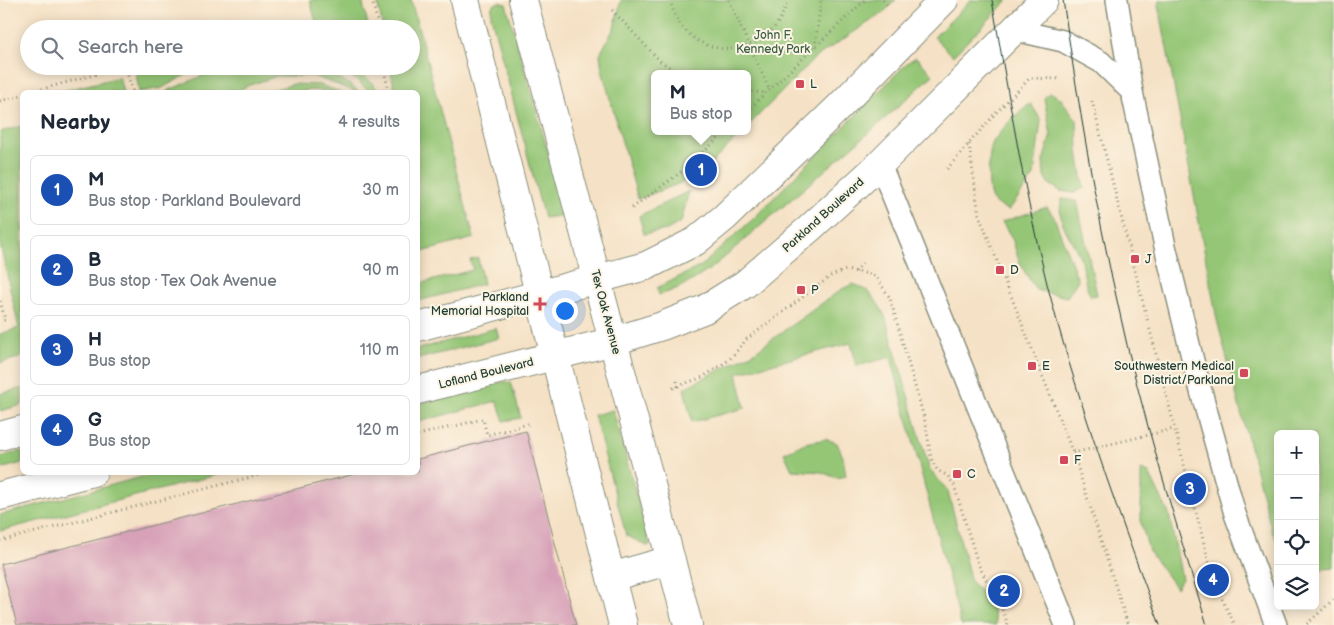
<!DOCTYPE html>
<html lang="en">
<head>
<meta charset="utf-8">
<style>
  body { margin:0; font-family:"Balsamiq Sans",sans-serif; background:#f6f6f7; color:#1f2937 }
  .controls { position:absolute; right:15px; bottom:15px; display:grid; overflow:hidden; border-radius:8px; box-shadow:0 2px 12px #0003 }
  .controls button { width:45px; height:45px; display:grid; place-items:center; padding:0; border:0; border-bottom:1px solid #e0e1e3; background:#fff; color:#1f2937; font:25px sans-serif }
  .you { position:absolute; left:564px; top:310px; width:18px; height:18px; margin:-12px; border:4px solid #fff; border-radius:50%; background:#1a73e8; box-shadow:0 0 0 8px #1a73e833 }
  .badge { display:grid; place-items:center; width:32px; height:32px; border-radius:50%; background:#d1495b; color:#fff; font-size:16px; font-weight:700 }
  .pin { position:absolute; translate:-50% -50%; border:2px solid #fff; box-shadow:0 1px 5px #0006 }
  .popup { position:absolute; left:651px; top:70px; width:100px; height:65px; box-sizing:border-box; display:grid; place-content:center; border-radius:8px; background:#fff; filter:drop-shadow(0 1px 4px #0005); font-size:16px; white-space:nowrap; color:#747a83 }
  .popup b { font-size:19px; color:#1f2937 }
  .popup::after { content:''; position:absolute; left:50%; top:100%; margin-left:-10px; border:10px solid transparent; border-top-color:#fff }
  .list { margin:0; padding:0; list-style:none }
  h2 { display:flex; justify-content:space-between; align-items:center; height:65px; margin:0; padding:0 20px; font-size:21px }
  h2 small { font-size:16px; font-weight:400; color:#747a83 }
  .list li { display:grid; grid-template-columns:32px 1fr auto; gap:15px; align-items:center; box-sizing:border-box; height:70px; margin:0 10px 10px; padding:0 10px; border:1px solid #e0e1e3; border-radius:8px }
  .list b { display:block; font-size:19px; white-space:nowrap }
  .list p { margin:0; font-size:16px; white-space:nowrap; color:#747a83 }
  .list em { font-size:16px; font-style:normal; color:#747a83 }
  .icon { flex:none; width:28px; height:28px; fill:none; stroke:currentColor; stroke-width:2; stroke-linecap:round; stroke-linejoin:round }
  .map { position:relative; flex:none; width:1334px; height:625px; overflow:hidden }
  .search { position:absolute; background:#fff; box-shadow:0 2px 12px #0003; left:20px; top:20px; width:400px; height:55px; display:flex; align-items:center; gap:12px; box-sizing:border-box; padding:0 18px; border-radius:28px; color:#747a83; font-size:19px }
  .panel { position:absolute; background:#fff; box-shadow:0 2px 12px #0003; left:20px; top:90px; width:400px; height:385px; border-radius:8px }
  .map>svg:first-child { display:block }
</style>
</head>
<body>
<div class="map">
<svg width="1334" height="625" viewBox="0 0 1334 625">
  <rect width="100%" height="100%" fill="#fcf5e5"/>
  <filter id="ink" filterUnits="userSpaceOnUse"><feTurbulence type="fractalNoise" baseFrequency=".02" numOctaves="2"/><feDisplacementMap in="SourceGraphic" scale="10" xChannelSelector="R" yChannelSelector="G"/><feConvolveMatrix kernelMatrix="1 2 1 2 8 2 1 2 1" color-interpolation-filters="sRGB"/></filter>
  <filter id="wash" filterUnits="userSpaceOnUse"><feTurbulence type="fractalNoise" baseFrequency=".0096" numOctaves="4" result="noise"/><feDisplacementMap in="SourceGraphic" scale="20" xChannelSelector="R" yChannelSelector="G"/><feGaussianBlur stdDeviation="1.12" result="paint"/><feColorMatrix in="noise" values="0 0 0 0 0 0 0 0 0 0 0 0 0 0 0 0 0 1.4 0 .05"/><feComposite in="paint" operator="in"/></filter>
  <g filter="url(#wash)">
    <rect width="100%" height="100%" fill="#f5e1c5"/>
    <g fill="#94c676" stroke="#5a8255">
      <polygon points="310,0 362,0 369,29 342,29 340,24 317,26"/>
      <polygon points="377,0 411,0 474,238 418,253 418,225 422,225 418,203 418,92 395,92 390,66 411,66 411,29 383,29"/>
      <polygon points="621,0 896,0 883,13 816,57 747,127 747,74 655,74 655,131 743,131 699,176 638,199 602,70 600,54 614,28"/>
      <polygon points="971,0 1008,0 953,56 934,37"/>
      <polygon points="1158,0 1334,0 1334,568 1315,570 1315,434 1278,434 1278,542 1272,532 1217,320"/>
      <polygon points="499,2 506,4 566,215 544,218 491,16 492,6"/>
      <path d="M916,57L933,75L881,122L736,247C714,268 688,287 659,295L657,288L701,266L752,220L907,63Z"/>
      <polygon points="162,66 202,66 162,88 139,92 136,73"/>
      <path d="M225,66C273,66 318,59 357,90V92L313,76H277L247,86L236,92H167V91Z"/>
      <path d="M335,66C355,66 368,76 379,92H370L357,80Z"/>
      <polygon points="119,77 123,92 59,92"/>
      <polygon points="293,84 320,85 341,92 309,90 299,92 266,92"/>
      <polygon points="1050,92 1060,98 1077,120 1078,151 1084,188 1074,193 1060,191 1048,183 1044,175 1043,161 1051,135 1044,98"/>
      <path d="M1031,104L1041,120L1034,176L1009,210C1002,207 993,204 991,197C987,187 988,151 993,142C1000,131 1020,108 1031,104Z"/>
      <polygon points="22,126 22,357 0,363 0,334 19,328 0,244 0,132"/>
      <polygon points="689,191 681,222 667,230 644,234 639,216"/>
      <path d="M1062,199L1077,201L1097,295L1091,296C1082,283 1086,270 1079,255C1071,237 1055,220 1062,199Z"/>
      <polygon points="1047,207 1054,217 1078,280 1067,297 1036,290 1020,264 1012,238 1002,222"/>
      <polygon points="478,258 483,284 418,301 418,284 473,270 470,260"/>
      <path d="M853,284C872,290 875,299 885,316L929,468L948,491L971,582L991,601L996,625H961L891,357L857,366L851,343L737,373L745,408L692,422L684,388L753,353L842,289Z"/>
      <polygon points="496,328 499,338 418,359 418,349"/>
      <polygon points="501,382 511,382 521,418 504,421 497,401 418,422 418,404"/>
      <polygon points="22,388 22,405 0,411 0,394"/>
      <polygon points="613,410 650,545 647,546 626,535 594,415"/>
      <polygon points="826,439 837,443 843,457 846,476 837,478 821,472 792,470 784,453 805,443"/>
      <polygon points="22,451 22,463 0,469 0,457"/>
      <polygon points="1141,470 1149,473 1169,514 1182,579 1176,588 1149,551 1141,523"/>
      <polygon points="160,472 224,473 0,531 0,515"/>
    </g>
    <g id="blocks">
      <polygon fill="#d7a1b8" points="526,431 576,625 17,625 1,564 363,472 418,472 418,459"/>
    </g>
  </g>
  <g filter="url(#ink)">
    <use href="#blocks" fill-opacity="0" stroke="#8a8f7c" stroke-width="1"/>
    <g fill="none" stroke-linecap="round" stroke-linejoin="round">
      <defs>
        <g id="lane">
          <polyline points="1117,0 1132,92 1165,246 1196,373 1235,514 1276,625"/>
          <polyline points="1015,30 1063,41 1101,62 1132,92"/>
          <polyline points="880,164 1066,625"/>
        </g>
        <g id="street">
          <polyline points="465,0 623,625"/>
          <polyline points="523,0 688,625"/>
          <polyline points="418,327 646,266 696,241 725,217 839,107 944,0"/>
          <polyline points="418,390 614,341 662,326 705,309 745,284 810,228 880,164 1044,0"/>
          <polyline points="0,436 22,430"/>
          <polyline points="0,496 93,472"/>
          <polyline points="611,577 671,560"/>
        </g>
      </defs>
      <use href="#lane" stroke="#8a8f7c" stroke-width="24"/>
      <use href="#street" stroke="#8a8f7c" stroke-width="30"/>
      <g stroke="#8a8f7c" stroke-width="3" stroke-dasharray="1 4" stroke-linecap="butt">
        <polyline points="372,0 379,29"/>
        <path d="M670,0C685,67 774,63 787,0"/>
        <polyline points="729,0 769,89"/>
        <polyline points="883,0 889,7"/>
        <polyline points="612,10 660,61 680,74"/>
        <polyline points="815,47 821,0"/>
        <polyline points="125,66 133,92"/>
        <polyline points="383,66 389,92"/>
        <polyline points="747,91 766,93"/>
        <polyline points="32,92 125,66"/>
        <polyline points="0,101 22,95"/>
        <polyline points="1092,101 1214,583 1235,625"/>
        <polyline points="747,111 865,0"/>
        <polyline points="969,144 979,215 1073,453 1128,625"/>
        <polyline points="947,169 993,116 1030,78 1061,79"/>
        <polyline points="632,208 688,167 726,131"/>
        <polyline points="856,272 863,261"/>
        <polyline points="0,301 5,320 0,321"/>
        <polyline points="677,381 678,387"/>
        <polyline points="673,388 703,377 729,360 747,339 831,276 846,270 870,274 876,277 890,298 926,425 931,458 937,470 948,476 954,485 978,564 991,589 996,594 1008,625"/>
        <polyline points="418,435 483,419 487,435 532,423"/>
        <polyline points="1073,453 1173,429"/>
        <polyline points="0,541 271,472"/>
        <polyline points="1307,624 1334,599"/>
      </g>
      <use href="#lane" stroke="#fff" stroke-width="21"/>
      <use href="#street" stroke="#fff" stroke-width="28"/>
      <g stroke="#1f3d34" stroke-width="1">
        <path d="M992,0C1011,109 1028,219 1058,325C1087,427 1123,526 1160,625"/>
        <path d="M1063,0C1078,102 1095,204 1118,305C1141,413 1175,519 1207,625"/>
      </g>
    </g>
  </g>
  <g fill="#d1495b" stroke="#fcf5e5" stroke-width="2">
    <rect x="795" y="79" width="10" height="10" rx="2.5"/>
    <rect x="1130" y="254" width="10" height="10" rx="2.5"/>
    <rect x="995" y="265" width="10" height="10" rx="2.5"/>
    <rect x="796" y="285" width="10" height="10" rx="2.5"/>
    <path d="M537.5 296.5h5v5h5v5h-5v5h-5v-5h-5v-5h5z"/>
    <rect x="1027" y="361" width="10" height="10" rx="2.5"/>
    <rect x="1239" y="368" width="10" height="10" rx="2.5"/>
    <rect x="1059" y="455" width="10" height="10" rx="2.5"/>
    <rect x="952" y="469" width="10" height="10" rx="2.5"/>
  </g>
  <g text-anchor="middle" stroke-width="4" stroke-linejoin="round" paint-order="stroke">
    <g font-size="12" fill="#3c5f44" stroke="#fcf5e5">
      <text x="773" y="39">John F.<tspan x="773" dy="14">Kennedy Park</tspan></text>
    </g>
    <g font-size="12" fill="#1f3d34" stroke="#fcf5e5" text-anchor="start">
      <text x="810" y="88">L</text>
      <text x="1145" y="263">J</text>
      <text x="1010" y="274">D</text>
      <text x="811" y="294">P</text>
      <text x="529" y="301" text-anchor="end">Parkland<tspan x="529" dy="14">Memorial Hospital</tspan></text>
      <text x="1042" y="370">E</text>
      <text x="1234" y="370" text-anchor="end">Southwestern Medical<tspan x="1234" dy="14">District/Parkland</tspan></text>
      <text x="1074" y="464">F</text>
      <text x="967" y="478">C</text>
    </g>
    <g font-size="12" fill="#1f3d34" stroke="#fcf5e5">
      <text transform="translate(823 215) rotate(-42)" y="4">Parkland Boulevard</text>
      <text transform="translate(606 312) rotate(75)" y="4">Tex Oak Avenue</text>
      <text transform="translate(486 373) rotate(-14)" y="4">Lofland Boulevard</text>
    </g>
  </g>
</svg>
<div class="controls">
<button>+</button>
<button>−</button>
<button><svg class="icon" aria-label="locate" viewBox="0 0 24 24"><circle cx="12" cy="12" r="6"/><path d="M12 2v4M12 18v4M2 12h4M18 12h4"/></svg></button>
<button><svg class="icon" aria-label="layers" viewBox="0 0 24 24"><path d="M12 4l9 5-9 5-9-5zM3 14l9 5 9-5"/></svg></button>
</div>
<div class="you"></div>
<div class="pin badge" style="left:701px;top:170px;background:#1a4fb4">1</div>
<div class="popup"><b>M</b>Bus stop</div>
<div class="pin badge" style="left:1004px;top:591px;background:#1a4fb4">2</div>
<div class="pin badge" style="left:1190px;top:489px;background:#1a4fb4">3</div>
<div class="pin badge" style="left:1213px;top:580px;background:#1a4fb4">4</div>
<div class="search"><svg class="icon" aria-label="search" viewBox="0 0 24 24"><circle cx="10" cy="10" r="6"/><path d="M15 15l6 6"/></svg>Search here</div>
<section class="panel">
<h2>Nearby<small>4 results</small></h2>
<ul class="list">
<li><span class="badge" style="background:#1a4fb4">1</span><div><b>M</b><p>Bus stop · Parkland Boulevard</p></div><em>30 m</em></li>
<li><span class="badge" style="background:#1a4fb4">2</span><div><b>B</b><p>Bus stop · Tex Oak Avenue</p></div><em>90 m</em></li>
<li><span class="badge" style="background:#1a4fb4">3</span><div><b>H</b><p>Bus stop</p></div><em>110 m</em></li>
<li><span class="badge" style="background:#1a4fb4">4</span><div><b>G</b><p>Bus stop</p></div><em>120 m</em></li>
</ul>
</section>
</div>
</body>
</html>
